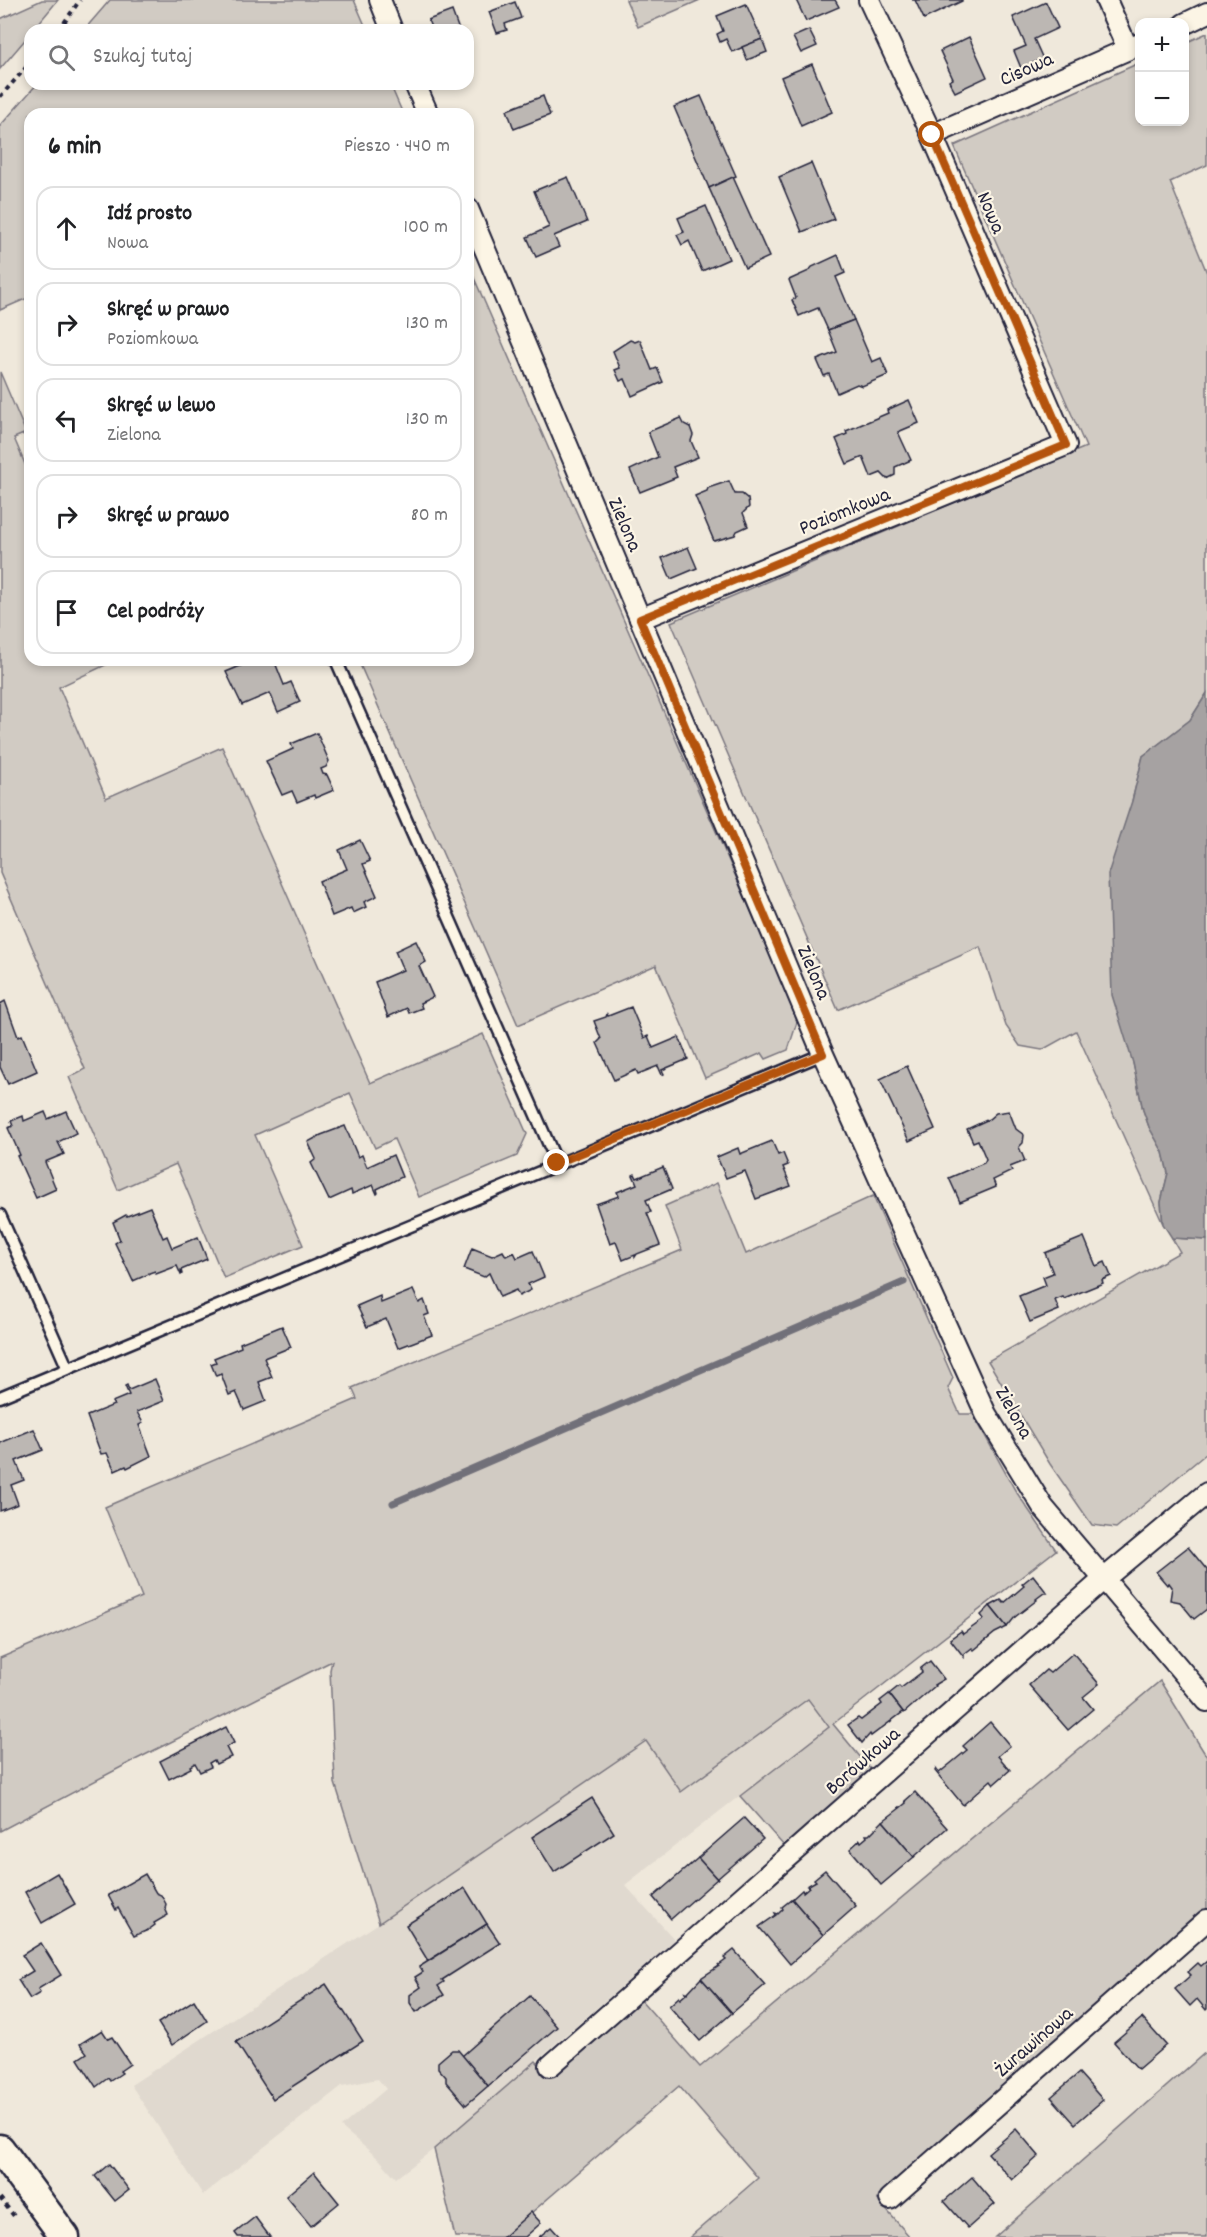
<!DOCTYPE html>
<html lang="pl">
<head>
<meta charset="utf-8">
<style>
  body { margin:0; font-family:Dekko,sans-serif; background:#f2f2f2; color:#202124 }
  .controls { position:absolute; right:18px; top:18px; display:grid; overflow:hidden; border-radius:12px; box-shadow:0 3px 9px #0003 }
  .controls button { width:54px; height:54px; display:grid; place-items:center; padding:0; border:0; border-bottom:2px solid #e0e0e0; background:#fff; color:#202124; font:30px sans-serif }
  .stop { position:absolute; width:18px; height:18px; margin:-14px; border:4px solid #b45309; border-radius:50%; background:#fff }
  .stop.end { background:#b45309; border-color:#fff; box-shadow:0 2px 6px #0008 }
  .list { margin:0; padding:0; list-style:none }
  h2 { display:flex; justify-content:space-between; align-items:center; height:78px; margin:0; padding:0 24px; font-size:26px }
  h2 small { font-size:20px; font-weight:400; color:#757577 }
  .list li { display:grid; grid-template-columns:39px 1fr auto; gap:18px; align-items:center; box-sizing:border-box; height:84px; margin:0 12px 12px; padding:0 12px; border:2px solid #e0e0e0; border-radius:18px }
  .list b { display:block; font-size:22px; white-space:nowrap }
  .list p { margin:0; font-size:20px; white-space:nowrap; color:#757577 }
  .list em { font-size:20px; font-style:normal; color:#757577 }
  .icon { flex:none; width:33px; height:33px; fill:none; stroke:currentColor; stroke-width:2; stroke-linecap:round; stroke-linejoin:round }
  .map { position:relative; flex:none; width:1207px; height:2237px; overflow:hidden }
  .search { position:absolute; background:#fff; box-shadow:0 3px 9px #0003; left:24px; top:24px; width:450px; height:66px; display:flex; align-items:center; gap:15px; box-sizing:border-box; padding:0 21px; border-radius:18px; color:#757577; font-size:22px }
  .panel { position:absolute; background:#fff; box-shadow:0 3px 9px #0003; left:24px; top:108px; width:450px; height:558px; border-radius:18px }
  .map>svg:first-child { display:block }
</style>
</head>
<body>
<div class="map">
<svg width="1207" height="2237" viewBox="0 0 1207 2237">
  <rect width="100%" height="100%" fill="#efe8db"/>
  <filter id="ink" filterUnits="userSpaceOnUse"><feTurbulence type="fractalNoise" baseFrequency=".0167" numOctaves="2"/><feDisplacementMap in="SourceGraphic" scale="12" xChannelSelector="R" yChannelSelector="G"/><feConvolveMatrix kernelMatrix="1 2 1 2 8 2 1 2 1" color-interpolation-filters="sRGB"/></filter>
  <g filter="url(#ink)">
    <polygon fill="#e0d9cf" points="807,1699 829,1726 625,1885 675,1940 434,2149 396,2178 380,2160 341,2127 386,2089 378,2079 342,2086 203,2195 131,2085 379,1923 646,1741 681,1791"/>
    <g fill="#d1cbc3" stroke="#7a767f" stroke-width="1.5">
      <polygon points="42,0 58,0 33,30 30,30 30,34 0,69 0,19"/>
      <polygon points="110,0 354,0 367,30 84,30"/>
      <polygon points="626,0 700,0 638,27"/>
      <polygon points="1207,33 1207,165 1170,182 1207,273 1207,693 1190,720 1143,756 1132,801 1133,1063 1143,1110 1149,1127 1163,1152 1168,1173 1161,1202 1163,1224 1076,1031 1042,1050 1020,1046 1006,1026 980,947 838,1010 671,622 1086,447 954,146 1139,63 1140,122 1184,122 1185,43"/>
      <polygon points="37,84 390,84 403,114 30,114 30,297 0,310 0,126"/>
      <polygon points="468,264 798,1019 788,1050 766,1059 762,1053 705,1078 656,965 518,1025 358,660 468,660"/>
      <polygon points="0,372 26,433 14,438 30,476 30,660 111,660 112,662 59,687 106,798 222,747 370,1083 483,1034 527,1134 517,1156 419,1197 394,1139 375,1148 350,1093 255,1135 303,1245 224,1278 176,1164 118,1190 69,1077 85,1069 0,873"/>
      <polygon points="717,1183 746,1254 873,1196 953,1378 948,1388 960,1414 973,1414 1015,1490 1056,1550 833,1724 871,1770 784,1846 740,1796 829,1727 808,1699 681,1792 646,1741 379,1923 335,1783 330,1670 332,1661 127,1764 0,1831 0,1658 142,1597 105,1507 357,1399 352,1388 682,1250 665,1206"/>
      <polygon points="1172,1238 1207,1240 1207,1453 1116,1528 1092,1525 1050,1464 988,1361 1180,1252"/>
      <polygon points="1160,1681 1207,1757 1207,1911 877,2199 910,2237 690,2237 758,2178 679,2086 503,2237 455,2237 434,2149 536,2061 549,2075 640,1999 700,2067"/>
      <polygon points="1207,2051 1207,2237 995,2237"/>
    </g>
    <polygon fill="#a6a2a2" stroke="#716f79" stroke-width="1.5" points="1207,693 1207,1240 1172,1238 1163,1224 1161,1202 1168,1173 1163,1152 1149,1127 1143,1110 1133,1063 1112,995 1108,874 1132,801 1143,756 1190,720"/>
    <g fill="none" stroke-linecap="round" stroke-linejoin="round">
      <polyline stroke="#716f79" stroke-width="7" points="393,1503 904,1282"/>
    </g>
    <g fill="#bcb7b3" stroke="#22223b" stroke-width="1.5">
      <polygon points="796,0 835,0 839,7 806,21"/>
      <polygon points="912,0 962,0 962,1 924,19 915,0"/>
      <polygon points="515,2 521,18 505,24 507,30 497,33 489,12"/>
      <polygon points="1046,2 1058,28 1034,39 1043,59 1021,68 1014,51 1026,46 1013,17"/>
      <polygon points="746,4 762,39 732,52 726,39 720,42 717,34 723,31 717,16"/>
      <polygon points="452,11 459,30 432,30 428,20"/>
      <polygon points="809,30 817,46 801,53 793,37"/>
      <polygon points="969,37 987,77 955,92 949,81 953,79 940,51"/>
      <polygon points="762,39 767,52 747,60 742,47"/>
      <polygon points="812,64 832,112 801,126 781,77"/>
      <polygon points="543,96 550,115 514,129 507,110"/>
      <polygon points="701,96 736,176 709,188 674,107"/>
      <polygon points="811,163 834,219 802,232 779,177"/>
      <polygon points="568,177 587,222 554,236 559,247 536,257 527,237 549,227 534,191"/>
      <polygon points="733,177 769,257 745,268 709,188"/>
      <polygon points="706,206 729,259 702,271 689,241 682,245 677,235 684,232 678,218"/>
      <polygon points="838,255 845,273 836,277 854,320 828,330 818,308 799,316 792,300 796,298 789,280 809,271 812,267"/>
      <polygon points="854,320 872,362 881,358 888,375 862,386 857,384 837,393 829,374 824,376 817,360 837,352 828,330"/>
      <polygon points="630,340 635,342 640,340 652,370 657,368 663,382 632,396 625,379 620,381 615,370 620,368 613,351"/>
      <polygon points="909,400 919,423 898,432 911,460 895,467 895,475 887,479 881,473 871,477 863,457 847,464 836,439 847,434 846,431 888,413 887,410"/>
      <polygon points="681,418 684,424 690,427 693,435 691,441 698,457 673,467 677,477 640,492 630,470 658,457 648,432"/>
      <polygon points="729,481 735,494 742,494 748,499 749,507 743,513 748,526 737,531 735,535 714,541 695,496 707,491 708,488"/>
      <polygon points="688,547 697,568 671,579 662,558"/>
      <polygon points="243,660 274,660 284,685 291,682 300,702 278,712 270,693 242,705 226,672 245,664"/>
      <polygon points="317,733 329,761 326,767 321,769 323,774 327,775 334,790 315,798 314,795 297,802 292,791 282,795 266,761 293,749 291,744"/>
      <polygon points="360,840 370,861 363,864 377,896 364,902 366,907 353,913 351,908 332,916 319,881 347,869 339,850"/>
      <polygon points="416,941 426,962 419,966 433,997 420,1003 422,1008 409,1013 407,1008 388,1017 375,982 403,970 395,951"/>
      <polygon points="5,1001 18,1037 22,1035 37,1071 8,1084 0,1067 0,1004"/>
      <polygon points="631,1007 644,1038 648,1036 653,1048 679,1037 688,1059 662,1070 664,1074 662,1075 658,1066 638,1074 636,1070 614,1080 597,1043 601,1039 594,1021 606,1017 607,1014 608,1016"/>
      <polygon points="907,1066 935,1129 909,1141 880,1079"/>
      <polygon points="66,1111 76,1133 58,1142 64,1154 45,1162 56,1189 36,1198 17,1156 20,1155 8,1128 13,1126 11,1121 23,1116 24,1121 45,1112 48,1119"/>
      <polygon points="1009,1111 1016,1129 1024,1135 1023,1143 1019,1147 1025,1161 1010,1167 1012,1171 993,1180 996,1187 960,1202 949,1178 984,1163 986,1159 978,1140 973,1142 967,1129 989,1119 996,1113"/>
      <polygon points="345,1126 358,1157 362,1155 367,1167 393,1155 402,1177 377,1189 378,1193 377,1194 373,1185 352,1194 351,1190 329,1200 311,1163 316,1159 308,1142 321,1135"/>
      <polygon points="772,1141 778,1155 783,1153 788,1165 783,1167 791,1186 756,1199 745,1171 726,1178 717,1157 738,1148 740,1154"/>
      <polygon points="663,1167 672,1189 646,1200 651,1212 647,1213 660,1245 637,1254 635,1257 635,1255 623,1260 616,1242 610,1244 596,1204 619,1196 617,1192 637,1184 633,1175 635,1174 637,1178"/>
      <polygon points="150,1207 163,1238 167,1236 172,1248 198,1237 207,1259 181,1270 182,1274 181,1275 177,1266 156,1274 155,1271 149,1273 149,1274 133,1281 115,1243 120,1240 113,1222 126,1215 127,1216"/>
      <polygon points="1084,1237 1096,1266 1105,1262 1111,1276 1102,1280 1103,1283 1064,1299 1063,1297 1055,1300 1059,1310 1030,1322 1019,1296 1046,1285 1043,1277 1053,1273 1045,1253"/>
      <polygon points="472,1248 492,1256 503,1251 506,1256 514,1252 517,1258 533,1251 544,1277 528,1284 531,1290 519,1296 516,1290 500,1297 489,1273 484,1277 464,1269"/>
      <polygon points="413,1290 419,1303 424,1300 429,1314 424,1316 432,1335 398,1348 386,1319 367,1327 357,1306 380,1296 381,1303"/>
      <polygon points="282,1326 291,1347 264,1358 272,1377 259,1382 266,1401 244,1410 236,1392 229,1395 221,1374 216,1376 211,1364 216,1362 214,1358 241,1347 240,1343"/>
      <polygon points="155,1379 164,1401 137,1412 143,1423 139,1425 151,1456 127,1468 126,1466 115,1471 107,1453 101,1454 87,1416 114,1405 112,1402 129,1395 125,1386 127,1385 129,1390"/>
      <polygon points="34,1429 43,1450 16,1461 24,1480 11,1485 18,1504 0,1511 0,1443"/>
      <polygon points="1188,1547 1207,1570 1207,1609 1194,1619 1180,1602 1170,1600 1172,1587 1169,1583 1167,1585 1156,1572"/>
      <polygon points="1033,1575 1047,1593 1044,1593 1036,1599 1037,1600 1015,1617 1007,1627 990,1606 1001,1600 1004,1603 1024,1586 1022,1584"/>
      <polygon points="990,1606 1007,1627 995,1633 974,1650 972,1648 964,1654 964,1657 950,1639 961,1631 963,1634 984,1619 981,1615"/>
      <polygon points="1073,1653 1099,1684 1083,1697 1093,1709 1068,1730 1029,1685 1046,1670 1050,1673"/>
      <polygon points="930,1661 944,1679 934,1685 935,1686 904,1713 889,1694 899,1686 901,1688 922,1672 920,1669"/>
      <polygon points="889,1694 903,1712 871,1736 870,1734 862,1743 848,1725 858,1718 861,1720 882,1704 880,1701"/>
      <polygon points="990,1722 1010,1746 998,1756 1010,1770 994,1784 991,1780 963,1805 935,1771 936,1769 939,1773 967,1750 963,1746"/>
      <polygon points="226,1727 234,1743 226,1747 231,1757 216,1764 214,1760 209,1763 211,1767 200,1772 195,1763 190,1766 191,1768 169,1779 160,1761"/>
      <polygon points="915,1792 947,1828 914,1857 883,1821 900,1808 898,1807 901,1807 906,1803 905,1801"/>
      <polygon points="592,1798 614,1833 554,1872 532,1837"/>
      <polygon points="744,1818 763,1839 717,1879 698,1858"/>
      <polygon points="883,1821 914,1857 881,1885 850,1849 860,1840 861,1842 867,1837 866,1835 869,1835"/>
      <polygon points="698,1858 717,1879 671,1919 653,1897"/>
      <polygon points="825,1870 856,1906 823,1935 792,1899 802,1890 803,1892 809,1887 807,1886 816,1881 814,1879"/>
      <polygon points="57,1873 75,1904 42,1923 25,1892"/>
      <polygon points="145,1874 156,1893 161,1895 166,1904 165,1908 168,1915 154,1923 155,1925 148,1930 134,1936 118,1908 116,1910 108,1895"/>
      <polygon points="465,1888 487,1924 428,1961 406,1925"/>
      <polygon points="792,1899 823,1935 790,1964 759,1927 776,1915 775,1913 778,1914 783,1909 782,1907"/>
      <polygon points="487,1924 500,1943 442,1980 444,1982 438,1986 444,1995 416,2012 410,2003 410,1995 421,1987 415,1977 423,1972 419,1967"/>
      <polygon points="41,1943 61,1975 38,1989 40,1993 30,1999 18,1980 33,1971 22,1955"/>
      <polygon points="734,1950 765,1985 732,2013 701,1978 719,1966 718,1964 719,1965 726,1960 724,1958"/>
      <polygon points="1207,1961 1207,2009 1206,2010 1197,1999 1190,2006 1175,1989 1191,1975 1188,1972 1198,1963 1201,1966"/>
      <polygon points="701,1978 732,2013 700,2041 669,2006 679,1997 680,1999 686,1994 685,1992 687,1993"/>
      <polygon points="326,1984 363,2041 273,2099 236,2042"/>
      <polygon points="530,1996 557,2027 488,2086 462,2056"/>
      <polygon points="194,2000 207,2021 172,2045 158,2023"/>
      <polygon points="1142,2018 1166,2045 1138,2069 1114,2042"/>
      <polygon points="102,2030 108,2039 112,2037 130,2064 120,2071 122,2073 110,2081 108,2078 96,2087 78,2059 87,2053 80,2044"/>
      <polygon points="452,2050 458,2050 488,2086 466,2105 446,2082 446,2077 438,2068 438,2062"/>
      <polygon points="1079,2073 1103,2100 1075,2124 1051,2097"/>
      <polygon points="1016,2129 1039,2156 1012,2180 988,2153"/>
      <polygon points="109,2164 129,2190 115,2201 95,2176"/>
      <polygon points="314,2172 339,2203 311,2226 286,2196"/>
      <polygon points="972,2177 995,2204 968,2228 944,2201"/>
      <polygon points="531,2212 541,2223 525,2237 503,2237"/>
      <polygon points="255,2217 270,2237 238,2237 235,2233"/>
      <polygon points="551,2227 560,2237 539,2237"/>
    </g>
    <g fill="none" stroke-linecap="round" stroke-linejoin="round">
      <defs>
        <g id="lane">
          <polyline points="336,660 557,1163"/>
          <polyline points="0,1215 68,1369"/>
          <polyline points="0,1397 823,1054"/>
        </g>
        <g id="street">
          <polyline points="380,0 392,30"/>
          <polyline points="1106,0 1128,49"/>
          <polyline points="1184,24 1207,13"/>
          <polyline points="415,84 428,114"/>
          <polyline points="932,135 1140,44"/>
          <polyline points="468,209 823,1054 986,1414 1043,1507 1207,1701"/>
          <polyline points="640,619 1066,445 932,135 869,0"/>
          <polyline points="550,2066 1105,1578 1207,1493"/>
          <polyline points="890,2199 1207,1920"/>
        </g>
        <polyline id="secondary" points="0,2149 65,2237"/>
      </defs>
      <use href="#lane" stroke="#22223b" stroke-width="15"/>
      <use href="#street" stroke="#22223b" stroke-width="24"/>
      <use href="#secondary" stroke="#22223b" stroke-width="33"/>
      <g stroke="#22223b" stroke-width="4" stroke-dasharray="4.5 4.5" stroke-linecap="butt">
        <polyline points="59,30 80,0"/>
        <polyline points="0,97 30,63"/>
        <polyline points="0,2198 14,2216"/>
      </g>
      <use href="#lane" stroke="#fcf5e5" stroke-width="10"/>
      <use href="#street" stroke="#fcf5e5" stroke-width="20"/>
      <use href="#secondary" stroke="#fcf5e5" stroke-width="28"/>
    </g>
  </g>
  <g fill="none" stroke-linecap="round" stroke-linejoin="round" filter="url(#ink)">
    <polyline stroke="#b45309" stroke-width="8" points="557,1163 823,1054 640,619 1066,445 932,135"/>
  </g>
  <g text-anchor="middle" stroke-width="4.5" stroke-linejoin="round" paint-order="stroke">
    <g font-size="21" fill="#22223b" stroke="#fcf5e5">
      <text transform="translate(1026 68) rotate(-24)" y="7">Cisowa</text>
      <text transform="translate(992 212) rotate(67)" y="7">Nowa</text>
      <text transform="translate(844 510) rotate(-22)" y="7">Poziomkowa</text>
      <text transform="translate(626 524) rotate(67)" y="7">Zielona</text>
      <text transform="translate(815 972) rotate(67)" y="7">Zielona</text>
      <text transform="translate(1015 1412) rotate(61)" y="7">Zielona</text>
      <text transform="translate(862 1760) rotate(-41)" y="7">Borówkowa</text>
      <text transform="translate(1033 2041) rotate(-41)" y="7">Żurawinowa</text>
    </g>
  </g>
</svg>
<div class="controls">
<button>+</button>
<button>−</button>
</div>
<div class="stop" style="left:932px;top:135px"></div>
<div class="stop end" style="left:557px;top:1163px"></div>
<div class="search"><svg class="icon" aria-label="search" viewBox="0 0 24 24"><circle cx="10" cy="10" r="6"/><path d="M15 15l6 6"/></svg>Szukaj tutaj</div>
<section class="panel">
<h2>6 min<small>Pieszo · 440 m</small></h2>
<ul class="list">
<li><svg class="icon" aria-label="ahead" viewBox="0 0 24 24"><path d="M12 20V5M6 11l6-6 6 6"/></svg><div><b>Idź prosto</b><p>Nowa</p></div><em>100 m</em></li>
<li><svg class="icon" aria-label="right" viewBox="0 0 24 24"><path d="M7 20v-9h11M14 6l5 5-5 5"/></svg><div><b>Skręć w prawo</b><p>Poziomkowa</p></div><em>130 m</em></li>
<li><svg class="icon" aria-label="left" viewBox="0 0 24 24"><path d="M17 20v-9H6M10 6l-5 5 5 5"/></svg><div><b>Skręć w lewo</b><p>Zielona</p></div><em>130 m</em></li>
<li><svg class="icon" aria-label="right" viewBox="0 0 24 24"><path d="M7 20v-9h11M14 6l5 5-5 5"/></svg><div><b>Skręć w prawo</b></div><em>80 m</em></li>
<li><svg class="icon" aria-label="arrive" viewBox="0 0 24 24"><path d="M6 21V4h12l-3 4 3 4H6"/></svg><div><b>Cel podróży</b></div></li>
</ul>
</section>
</div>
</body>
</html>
